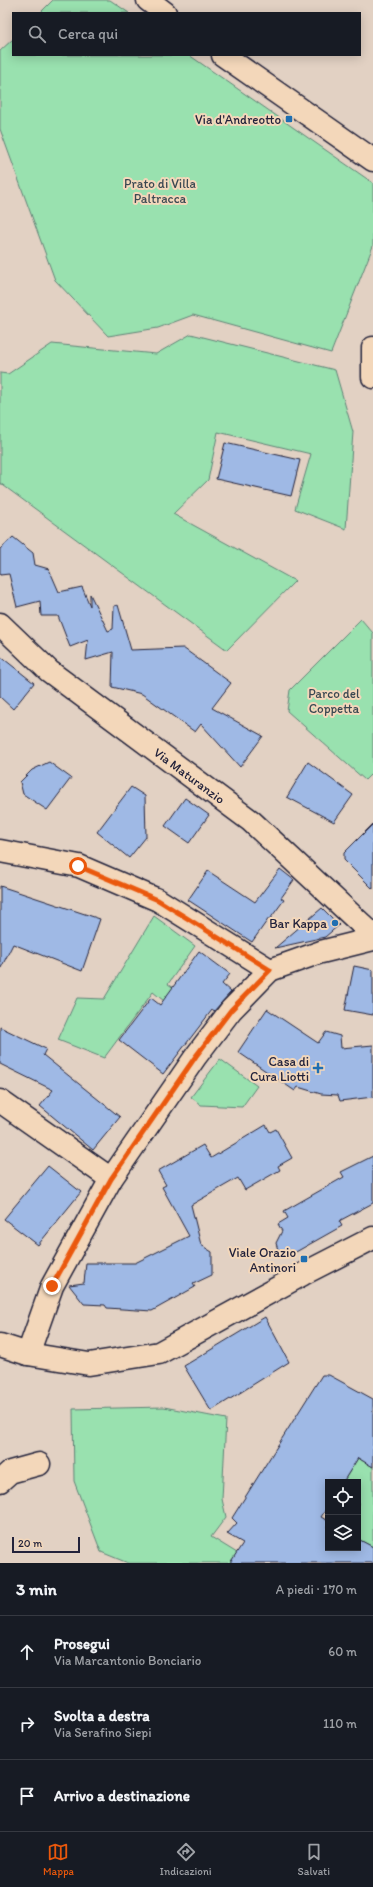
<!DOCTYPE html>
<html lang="it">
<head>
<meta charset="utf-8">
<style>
  body { margin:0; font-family:Itim,sans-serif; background:#242831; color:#f1f3f6 }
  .controls { position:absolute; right:12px; bottom:12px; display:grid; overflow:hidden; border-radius:0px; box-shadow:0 2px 10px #0003 }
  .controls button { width:36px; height:36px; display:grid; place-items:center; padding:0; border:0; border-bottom:1px solid #363941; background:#171b24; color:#f1f3f6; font:20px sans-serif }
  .scale { position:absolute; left:12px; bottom:10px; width:68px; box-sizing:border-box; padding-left:4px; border:2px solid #22223b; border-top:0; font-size:11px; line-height:14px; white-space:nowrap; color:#22223b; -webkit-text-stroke:3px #f3d7ba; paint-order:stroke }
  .stop { position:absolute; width:12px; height:12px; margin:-9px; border:3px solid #ea580c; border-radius:50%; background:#fff }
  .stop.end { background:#ea580c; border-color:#fff; box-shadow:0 1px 4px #0008 }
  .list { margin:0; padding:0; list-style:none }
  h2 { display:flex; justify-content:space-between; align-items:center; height:52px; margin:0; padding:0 16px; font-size:17px }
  h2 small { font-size:13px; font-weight:400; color:#9ea1a6 }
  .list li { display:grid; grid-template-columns:26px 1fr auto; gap:12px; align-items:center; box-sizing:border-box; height:72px; padding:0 16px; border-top:1px solid #363941 }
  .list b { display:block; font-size:15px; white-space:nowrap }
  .list p { margin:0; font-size:13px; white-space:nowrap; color:#9ea1a6 }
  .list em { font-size:13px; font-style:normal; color:#9ea1a6 }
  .icon { flex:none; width:22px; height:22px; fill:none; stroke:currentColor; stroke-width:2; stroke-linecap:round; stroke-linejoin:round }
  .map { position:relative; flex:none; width:373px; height:1563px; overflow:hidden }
  .search { position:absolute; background:#171b24; box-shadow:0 2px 10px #0003; left:12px; right:12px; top:12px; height:44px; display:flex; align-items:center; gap:10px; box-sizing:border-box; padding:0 14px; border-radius:0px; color:#9ea1a6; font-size:15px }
  .sheet { height:268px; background:#171b24 }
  nav { display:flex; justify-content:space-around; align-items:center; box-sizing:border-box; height:56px; border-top:1px solid #363941; background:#171b24; font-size:11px; color:#9ea1a6 }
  nav a { display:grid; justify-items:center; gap:2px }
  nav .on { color:#ea580c }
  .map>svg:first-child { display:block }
</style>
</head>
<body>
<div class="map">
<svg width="373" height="1563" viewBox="0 0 373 1563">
  <rect width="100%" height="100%" fill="#e2d1c3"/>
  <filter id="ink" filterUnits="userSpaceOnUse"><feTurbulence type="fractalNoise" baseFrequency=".025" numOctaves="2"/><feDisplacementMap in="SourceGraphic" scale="8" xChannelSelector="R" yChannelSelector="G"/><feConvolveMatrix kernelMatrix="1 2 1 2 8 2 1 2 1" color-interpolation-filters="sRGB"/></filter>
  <g filter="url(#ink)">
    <g fill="#99e1af" stroke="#5e8275">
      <polygon points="53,0 110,0 129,13 40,13"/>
      <polygon points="13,39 13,55 189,55 373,183 373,246 331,353 193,315 158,328 108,336 55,280 0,129 0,51"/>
      <polygon points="191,334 335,370 353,432 346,529 295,509 311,454 218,432 208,480 173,514 295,581 227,650 0,483 0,373 8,374 52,344 156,354"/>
      <polygon points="361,619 373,633 373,772 365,780 287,711 290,690"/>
      <polygon points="154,916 195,946 168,984 190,999 180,1014 153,992 104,1058 58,1040 77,998 104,999"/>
      <polygon points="220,1059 257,1086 242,1107 201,1105 191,1097"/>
      <polygon points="164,1407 226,1419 222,1499 226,1517 211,1537 237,1553 230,1563 128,1563 101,1552 74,1481 73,1409"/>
      <polygon points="358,1458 373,1467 373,1547 358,1539 358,1482 343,1482"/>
    </g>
    <g fill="#9fb9e5" stroke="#22223b">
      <polygon points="225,443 300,460 291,496 216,479"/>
      <polygon points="13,537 33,553 35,565 49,569 59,592 82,587 90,606 90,594 108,631 113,629 114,606 118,605 131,650 183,648 231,683 212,708 263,736 240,767 201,724 195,732 142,694 112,687 113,652 86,660 88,640 70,647 58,616 41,616 40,601 17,607 9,574 0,575 0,549"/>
      <polygon points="0,656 34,683 13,709 0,697"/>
      <polygon points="49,762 71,778 47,810 23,794 20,782 32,770"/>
      <polygon points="308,762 353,795 334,822 287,797"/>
      <polygon points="131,787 145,796 146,837 129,858 97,832"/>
      <polygon points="185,798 209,815 189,843 165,826"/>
      <polygon points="373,824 373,889 344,860 344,853"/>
      <polygon points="280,869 294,880 281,898 284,900 270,919 269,918 252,942 188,900 208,871 255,902"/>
      <polygon points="0,886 100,919 82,971 13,944 0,970"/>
      <polygon points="322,908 339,925 325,937 275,948"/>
      <polygon points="199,951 230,974 222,984 231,992 214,1011 212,1010 163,1074 119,1040 151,998 160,1005"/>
      <polygon points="354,966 373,970 373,1015 345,1010"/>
      <polygon points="267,1009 318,1043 326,1032 340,1036 341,1048 373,1045 373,1097 340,1101 338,1095 321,1094 298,1087 295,1091 238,1052"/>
      <polygon points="0,1027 46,1049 43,1055 120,1117 93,1150 40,1106 53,1090 0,1064"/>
      <polygon points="266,1125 270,1132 276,1129 292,1158 278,1166 280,1170 245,1190 238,1178 191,1205 201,1245 212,1252 212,1275 193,1284 195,1287 152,1311 107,1308 105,1305 84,1304 69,1285 84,1283 86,1263 135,1263 189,1236 162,1187 166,1185 158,1171 203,1145 211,1158"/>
      <polygon points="373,1156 373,1203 339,1221 342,1226 294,1253 283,1253 278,1250 276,1243 282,1231 278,1224 288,1218 284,1211 344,1177 341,1172"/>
      <polygon points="48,1166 81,1192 38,1245 4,1219"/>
      <polygon points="265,1317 289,1362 211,1411 184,1366"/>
      <polygon points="322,1375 329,1375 373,1399 373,1467 358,1458 343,1482 328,1482 328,1506 321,1517 328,1521 328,1548 358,1548 358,1539 373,1547 373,1563 230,1563 243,1543 227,1534 237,1523 232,1518"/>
    </g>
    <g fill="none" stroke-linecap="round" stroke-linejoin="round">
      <defs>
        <g id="street">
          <polyline points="373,348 373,377"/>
          <path id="s1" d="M0,624L49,671L251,821L373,935"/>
          <polyline points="0,851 79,866 158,900 270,970"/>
          <polyline points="0,1101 111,1179"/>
          <polyline points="28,1354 52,1286 111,1179 196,1056 231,1010 270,970 321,952 373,939"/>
          <polyline points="0,1481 10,1472 39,1464"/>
        </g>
        <g id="secondary">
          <polyline points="148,0 165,13"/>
          <polyline points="223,55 373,160"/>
          <polyline points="0,1345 28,1354 89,1364 159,1353 303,1274 373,1238"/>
        </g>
      </defs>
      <use href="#street" stroke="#22223b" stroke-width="25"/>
      <use href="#secondary" stroke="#22223b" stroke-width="25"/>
      <use href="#street" stroke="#f3d7ba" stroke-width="22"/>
      <use href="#secondary" stroke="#f3d7ba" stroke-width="22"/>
    </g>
  </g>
  <g fill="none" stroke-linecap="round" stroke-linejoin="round" filter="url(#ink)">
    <polyline stroke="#ea580c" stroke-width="5" points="52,1286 111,1179 196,1056 231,1010 270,970 158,900 78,866"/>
  </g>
  <g fill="#1f6fb2" stroke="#f3d7ba" stroke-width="1.5">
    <rect x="285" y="115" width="8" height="8" rx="2"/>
    <circle cx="335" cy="923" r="4"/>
    <path d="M316 1062h4v4h4v4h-4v4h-4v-4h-4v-4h4z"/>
    <rect x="300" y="1255" width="8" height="8" rx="2"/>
  </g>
  <g text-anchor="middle" stroke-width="4" stroke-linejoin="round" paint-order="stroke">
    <g font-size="13" fill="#22223b" stroke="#f3d7ba" text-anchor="end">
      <text x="281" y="124">Via d'Andreotto</text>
      <text x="327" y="928">Bar Kappa</text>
      <text x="309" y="1066">Casa di<tspan x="309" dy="15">Cura Liotti</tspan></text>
      <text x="296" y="1257">Viale Orazio<tspan x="296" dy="15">Antinori</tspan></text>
    </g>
    <g font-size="13" fill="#3a4852" stroke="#f3d7ba">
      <text x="160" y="188">Prato di Villa<tspan x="160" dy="15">Paltracca</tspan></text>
      <text x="334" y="698">Parco del<tspan x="334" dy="15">Coppetta</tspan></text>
    </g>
    <g font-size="13" fill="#22223b" stroke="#f3d7ba">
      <text dy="5" stroke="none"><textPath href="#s1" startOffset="243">Via Maturanzio</textPath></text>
    </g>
  </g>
</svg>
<div class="controls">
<button><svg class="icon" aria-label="locate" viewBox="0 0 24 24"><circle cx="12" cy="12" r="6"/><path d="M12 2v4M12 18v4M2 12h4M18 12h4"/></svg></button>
<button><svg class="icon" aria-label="layers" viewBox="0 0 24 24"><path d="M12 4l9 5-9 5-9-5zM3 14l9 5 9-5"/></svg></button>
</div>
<div class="scale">20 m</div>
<div class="stop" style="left:78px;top:866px"></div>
<div class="stop end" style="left:52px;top:1286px"></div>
<div class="search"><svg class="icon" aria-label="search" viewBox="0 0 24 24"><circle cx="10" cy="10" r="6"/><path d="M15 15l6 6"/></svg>Cerca qui</div>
</div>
<section class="sheet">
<h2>3 min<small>A piedi · 170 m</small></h2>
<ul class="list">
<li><svg class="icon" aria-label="ahead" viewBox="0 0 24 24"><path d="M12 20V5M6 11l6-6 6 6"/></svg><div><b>Prosegui</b><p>Via Marcantonio Bonciario</p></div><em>60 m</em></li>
<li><svg class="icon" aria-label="right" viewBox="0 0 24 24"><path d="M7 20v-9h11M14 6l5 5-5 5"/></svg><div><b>Svolta a destra</b><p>Via Serafino Siepi</p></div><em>110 m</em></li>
<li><svg class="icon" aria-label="arrive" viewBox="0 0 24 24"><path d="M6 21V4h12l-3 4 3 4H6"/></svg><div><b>Arrivo a destinazione</b></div></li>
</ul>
</section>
<nav>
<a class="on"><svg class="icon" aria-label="map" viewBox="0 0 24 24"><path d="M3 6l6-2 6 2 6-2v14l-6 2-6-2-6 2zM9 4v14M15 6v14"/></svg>Mappa</a>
<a><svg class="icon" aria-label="directions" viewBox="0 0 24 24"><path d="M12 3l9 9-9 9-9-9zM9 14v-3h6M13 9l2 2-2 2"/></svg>Indicazioni</a>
<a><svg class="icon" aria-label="saved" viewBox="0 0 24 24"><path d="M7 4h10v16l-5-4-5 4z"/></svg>Salvati</a>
</nav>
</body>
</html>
